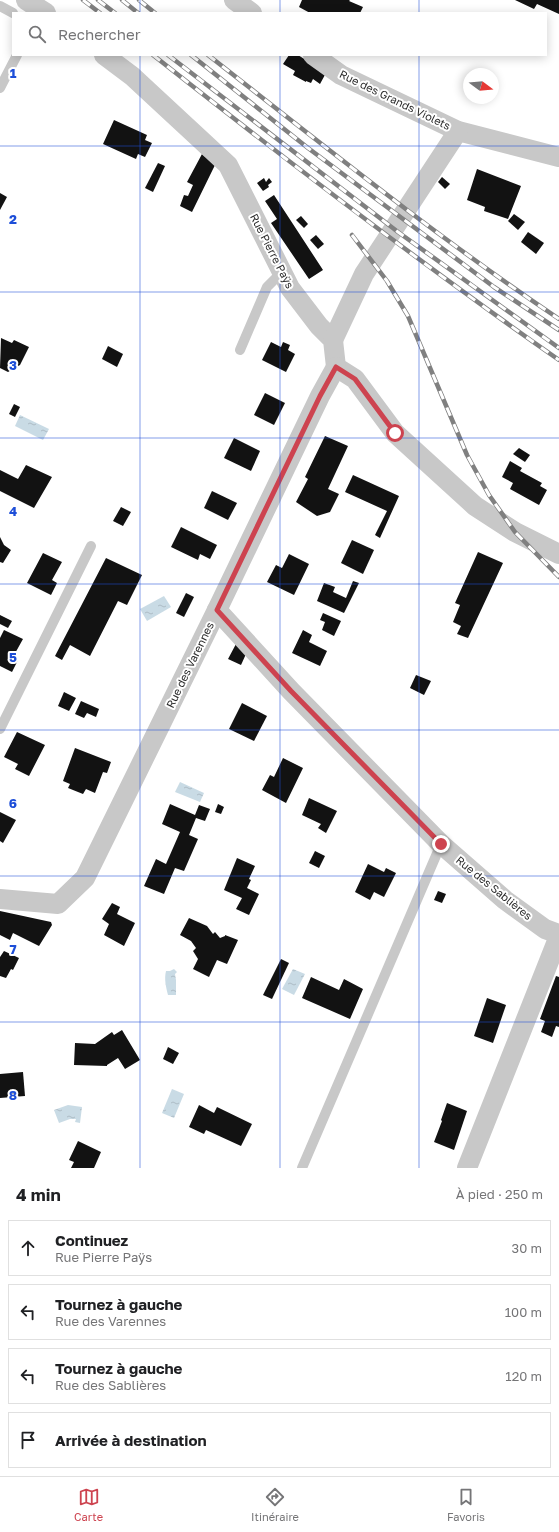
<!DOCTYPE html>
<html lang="fr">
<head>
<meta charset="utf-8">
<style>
  body { margin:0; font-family:"Golos Text",sans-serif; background:#f2f2f2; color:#202124 }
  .compass { position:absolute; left:463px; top:68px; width:36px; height:36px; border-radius:50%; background:#fff; box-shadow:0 2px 10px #0003; rotate:106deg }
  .stop { position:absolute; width:12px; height:12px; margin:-9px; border:3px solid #cd434f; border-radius:50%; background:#fff }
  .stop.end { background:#cd434f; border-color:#fff; box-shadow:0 1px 4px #0008 }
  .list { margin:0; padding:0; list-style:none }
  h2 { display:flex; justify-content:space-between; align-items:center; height:52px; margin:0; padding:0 16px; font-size:17px }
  h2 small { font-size:13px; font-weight:400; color:#757577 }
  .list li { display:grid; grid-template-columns:26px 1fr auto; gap:12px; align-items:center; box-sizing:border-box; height:56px; margin:0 8px 8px; padding:0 8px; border:1px solid #e0e0e0; border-radius:0px }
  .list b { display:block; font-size:15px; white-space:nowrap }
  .list p { margin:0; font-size:13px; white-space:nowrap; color:#757577 }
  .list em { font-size:13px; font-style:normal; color:#757577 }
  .icon { flex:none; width:22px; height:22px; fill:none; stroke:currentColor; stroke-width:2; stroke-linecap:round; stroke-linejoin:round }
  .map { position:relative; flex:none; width:559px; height:1168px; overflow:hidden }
  .search { position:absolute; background:#fff; box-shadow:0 2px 10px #0003; left:12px; right:12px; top:12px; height:44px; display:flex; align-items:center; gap:10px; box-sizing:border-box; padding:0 14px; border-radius:0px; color:#757577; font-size:15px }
  .sheet { height:308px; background:#fff }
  nav { display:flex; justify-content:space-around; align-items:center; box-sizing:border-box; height:56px; border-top:1px solid #e0e0e0; background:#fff; font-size:11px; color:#757577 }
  nav a { display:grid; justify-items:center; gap:2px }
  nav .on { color:#cd434f }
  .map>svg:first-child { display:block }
</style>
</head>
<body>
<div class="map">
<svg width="559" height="1168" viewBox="0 0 559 1168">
  <defs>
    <pattern id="water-ripples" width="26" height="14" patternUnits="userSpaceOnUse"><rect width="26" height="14" fill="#c9dbe5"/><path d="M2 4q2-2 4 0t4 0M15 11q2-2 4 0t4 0" fill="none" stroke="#adbcc5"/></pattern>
  </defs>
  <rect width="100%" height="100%" fill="#fff"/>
  <g fill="url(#water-ripples)">
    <polygon points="20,415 49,429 43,440 15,426"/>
    <polygon points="164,596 171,607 147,621 140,609"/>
    <polygon points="180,782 204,793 200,802 175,792"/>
    <path d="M174,969L177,972L175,974L176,980V995H168C166,987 164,979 166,971H170Z"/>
    <polygon points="293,969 305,974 294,995 282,989"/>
    <polygon points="172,1089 184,1094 174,1118 162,1113"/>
    <polygon points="68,1105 82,1107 80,1123 75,1122 76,1119 70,1119 59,1123 54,1110"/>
  </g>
  <g fill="#121212">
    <polygon points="302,0 350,0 349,1 363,7 360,13 310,13 299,7"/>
    <polygon points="515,0 559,0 559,14 537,4 534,9"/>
    <polygon points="289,55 298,55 326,73 320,84 313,79 311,83 306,81 306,82 293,75 295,71 283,64"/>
    <polygon points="114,120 147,135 145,140 152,143 145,157 138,154 136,159 103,144"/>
    <polygon points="202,154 215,165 192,212 180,206 184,195 188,196 193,185 187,182"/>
    <polygon points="158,163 165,166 153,192 145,188"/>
    <polygon points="477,169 521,186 508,219 484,211 485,207 467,200"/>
    <polygon points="442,177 450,184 445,189 438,182"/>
    <polygon points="264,178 266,182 269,178 272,182 268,185 269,187 263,191 257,183"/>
    <polygon points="0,193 7,197 0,210"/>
    <polygon points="274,195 323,270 309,279 271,223 277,219 265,201"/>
    <polygon points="514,214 525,222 518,230 508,221"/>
    <polygon points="301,216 308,224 304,228 296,220"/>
    <polygon points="528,232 544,243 536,254 521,242"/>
    <polygon points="316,235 324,244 318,249 310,240"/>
    <polygon points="1,338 12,343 14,340 29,347 20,365 8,372 0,368"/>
    <polygon points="271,342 281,347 283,342 290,345 288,350 295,354 286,372 262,360"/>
    <polygon points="108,346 123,354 117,367 102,359"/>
    <polygon points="265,393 285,403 274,425 254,415"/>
    <polygon points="14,404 20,407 15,417 9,414"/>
    <polygon points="325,436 348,446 328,489 339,494 330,512 317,516 296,502 308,479 305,477"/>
    <polygon points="234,438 260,451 251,471 224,458"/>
    <polygon points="519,448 530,455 525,462 513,454"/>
    <polygon points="510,461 522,468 520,471 542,483 540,486 547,490 539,505 510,489 513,483 502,477"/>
    <polygon points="26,465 52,477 34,508 0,491 0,470 18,479"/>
    <polygon points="353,475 399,496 380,538 375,535 387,511 345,492"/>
    <polygon points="212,491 237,503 228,520 204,508"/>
    <polygon points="121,507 131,512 123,526 113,521"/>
    <polygon points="181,527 217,545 210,559 200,554 198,560 171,547"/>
    <polygon points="0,537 4,545 11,550 3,563 0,562"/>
    <polygon points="352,540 374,550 363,574 341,563"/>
    <polygon points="478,552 503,563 468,638 457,634 461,626 453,622 460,605 455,603"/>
    <polygon points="43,553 62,562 52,580 57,583 51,595 27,583"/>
    <polygon points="289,554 309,564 294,595 267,582 276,565 282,568"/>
    <polygon points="106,558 142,575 127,605 118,601 90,656 70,645 62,660 55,656"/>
    <polygon points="353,581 359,583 344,613 317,601 324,583 335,587 333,592 346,598"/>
    <polygon points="186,593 194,597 184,617 176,613"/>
    <polygon points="323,613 341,621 334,636 322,630 325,622 320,620"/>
    <polygon points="0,615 12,621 8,628 0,624"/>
    <polygon points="4,630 23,639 13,657 18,660 12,672 0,666 0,638"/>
    <polygon points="303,630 312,635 309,642 327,651 320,666 292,653"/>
    <polygon points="236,644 246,654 241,665 228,659"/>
    <polygon points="416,675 431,681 424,695 410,688"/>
    <polygon points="64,692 76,698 69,711 58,706"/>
    <polygon points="81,701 99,709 96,717 87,713 84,718 75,714"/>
    <polygon points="242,703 267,716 254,741 229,729"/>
    <polygon points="17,732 45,745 29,776 15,769 18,764 4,757"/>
    <polygon points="75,748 111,762 107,773 103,772 95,793 86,789 83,794 68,788 70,784 63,781"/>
    <polygon points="283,758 303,768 286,803 262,790 270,775 274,777"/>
    <polygon points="309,798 337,811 326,833 318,828 321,824 302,815"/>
    <polygon points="170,804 195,815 199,805 210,809 205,821 196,818 189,835 198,839 184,871 175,868 164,894 144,886 156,859 166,864 180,832 162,824"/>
    <polygon points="218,804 224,807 221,814 215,812"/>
    <polygon points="0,812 16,820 3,843 0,841"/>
    <polygon points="315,851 325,856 319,868 309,863"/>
    <polygon points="237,858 255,866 249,879 251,880 247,888 259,894 249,915 236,909 242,898 224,890"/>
    <polygon points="368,864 384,872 386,868 396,873 384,897 374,892 370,900 355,892"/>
    <polygon points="438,891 446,894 442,903 434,900"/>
    <polygon points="112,903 120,907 117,914 135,923 124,946 104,935 109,924 102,919"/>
    <polygon points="0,911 51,922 52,925 39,946 13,933 10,940 0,935"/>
    <polygon points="189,918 207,926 213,934 215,932 220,938 225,936 225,935 238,940 227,964 217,960 209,977 193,969 198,959 193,951 196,948 191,941 180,935"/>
    <polygon points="4,951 19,958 13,970 11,969 6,978 0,976 0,957"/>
    <polygon points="281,959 289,963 272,999 263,995"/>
    <polygon points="556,976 559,977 559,1027 556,1026 552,1037 541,1032 545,1021 540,1019"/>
    <polygon points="311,977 339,990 344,979 363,989 350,1019 302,998"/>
    <polygon points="487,998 506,1005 493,1043 474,1036"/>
    <polygon points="122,1030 140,1060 125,1069 118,1058 107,1065 107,1066 74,1065 75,1043 95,1044 112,1032 114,1035"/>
    <polygon points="168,1047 179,1053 173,1064 163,1059"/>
    <polygon points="23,1072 25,1096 0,1098 0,1074"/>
    <polygon points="447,1103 467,1111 454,1150 434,1142 442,1121 441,1120"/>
    <polygon points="199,1105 214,1113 217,1107 252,1124 241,1146 206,1130 204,1134 189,1127"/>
    <polygon points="78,1141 101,1152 94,1168 71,1168 74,1162 69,1160"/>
  </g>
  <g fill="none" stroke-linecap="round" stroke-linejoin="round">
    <g stroke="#c8c8c8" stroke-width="10">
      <polyline points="0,6 13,13"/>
      <polyline points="0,88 17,55"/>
      <polyline points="240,350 267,287 282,272"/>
      <polyline points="0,729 91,546"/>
      <polyline points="302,1168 441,844"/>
    </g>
    <g stroke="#c8c8c8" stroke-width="20">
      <polyline points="26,0 46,13"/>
      <polyline points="234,0 252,13"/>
      <polyline points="104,55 132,76 228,165 290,288 319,326 333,340 336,367 355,379 395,433 475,506 515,532 559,554"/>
      <polyline points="313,55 341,75 458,131 559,157"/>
      <polyline points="333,340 364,274 458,131"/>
      <polyline points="217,610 291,691 441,844 505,900 545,929 559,934"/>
      <polyline points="0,899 58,904 85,878 217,610 320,396 336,367"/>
      <polyline points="467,1168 559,936"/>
    </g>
    <defs>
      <g id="rail">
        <polyline points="83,0 100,13"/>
        <polyline points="98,0 115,13"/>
        <polyline points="122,0 138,13"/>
        <polyline points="139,0 155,13"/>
        <path d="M153,55C286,160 420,263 559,360"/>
        <polyline points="168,55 398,232 559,348"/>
        <polyline points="191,55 308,148 494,287 559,330"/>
        <path d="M208,55C323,145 437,237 559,319"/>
        <polyline points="352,235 387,281 408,316 467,455 489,495 515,532 559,577"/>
      </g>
    </defs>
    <use href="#rail" stroke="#808080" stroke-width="4.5"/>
    <use href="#rail" stroke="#fff" stroke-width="3" stroke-dasharray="9" stroke-linecap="butt"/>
  </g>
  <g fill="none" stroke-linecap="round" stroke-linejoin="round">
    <polyline stroke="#cd434f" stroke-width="5" points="395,433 355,379 336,367 320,396 217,610 291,691 441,844"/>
  </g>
  <path fill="none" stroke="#1d4ed8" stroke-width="1" stroke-opacity="0.55" d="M140,0V13M280,0V13M419,0V13M140,55V1168M280,55V1168M419,55V1168M0,146H559M0,292H559M0,438H559M0,584H559M0,730H559M0,876H559M0,1022H559"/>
  <g text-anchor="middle" stroke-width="4" stroke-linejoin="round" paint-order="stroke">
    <g font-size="11" fill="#2b2b2b" stroke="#fff">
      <text transform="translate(395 100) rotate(26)" y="4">Rue des Grands Violets</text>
      <text transform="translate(272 251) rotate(63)" y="4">Rue Pierre Paÿs</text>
      <text transform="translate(190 665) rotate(-64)" y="4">Rue des Varennes</text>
      <text transform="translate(494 888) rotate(39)" y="4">Rue des Sablières</text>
    </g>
  </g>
  <g font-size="13" text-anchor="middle" font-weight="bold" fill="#1d4ed8" stroke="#fff" stroke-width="4" stroke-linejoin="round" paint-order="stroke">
    <text x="13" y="78">1</text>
    <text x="13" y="224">2</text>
    <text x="13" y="370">3</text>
    <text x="13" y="516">4</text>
    <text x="13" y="662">5</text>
    <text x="13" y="808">6</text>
    <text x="13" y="954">7</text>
    <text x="13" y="1100">8</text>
  </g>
</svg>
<svg class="compass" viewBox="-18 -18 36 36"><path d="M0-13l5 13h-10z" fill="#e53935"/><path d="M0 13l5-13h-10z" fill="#757577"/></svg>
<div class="stop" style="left:395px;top:433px"></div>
<div class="stop end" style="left:441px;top:844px"></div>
<div class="search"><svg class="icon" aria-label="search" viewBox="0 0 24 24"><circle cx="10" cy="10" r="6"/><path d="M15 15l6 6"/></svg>Rechercher</div>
</div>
<section class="sheet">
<h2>4 min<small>À pied · 250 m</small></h2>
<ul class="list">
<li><svg class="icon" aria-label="ahead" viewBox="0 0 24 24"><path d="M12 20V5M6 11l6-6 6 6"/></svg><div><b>Continuez</b><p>Rue Pierre Paÿs</p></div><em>30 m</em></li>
<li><svg class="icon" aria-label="left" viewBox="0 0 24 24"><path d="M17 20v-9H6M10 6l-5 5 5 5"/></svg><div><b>Tournez à gauche</b><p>Rue des Varennes</p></div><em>100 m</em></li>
<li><svg class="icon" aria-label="left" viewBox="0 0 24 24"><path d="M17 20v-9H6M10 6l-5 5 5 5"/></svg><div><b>Tournez à gauche</b><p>Rue des Sablières</p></div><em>120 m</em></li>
<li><svg class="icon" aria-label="arrive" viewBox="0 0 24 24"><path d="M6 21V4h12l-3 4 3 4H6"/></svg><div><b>Arrivée à destination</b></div></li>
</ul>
</section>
<nav>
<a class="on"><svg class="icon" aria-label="map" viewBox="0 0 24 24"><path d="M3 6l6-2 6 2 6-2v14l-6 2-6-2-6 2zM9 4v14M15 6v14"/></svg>Carte</a>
<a><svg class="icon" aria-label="directions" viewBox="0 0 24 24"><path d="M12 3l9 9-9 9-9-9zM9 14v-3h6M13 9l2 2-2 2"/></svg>Itinéraire</a>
<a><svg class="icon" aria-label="saved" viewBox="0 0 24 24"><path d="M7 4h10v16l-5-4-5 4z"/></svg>Favoris</a>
</nav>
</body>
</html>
